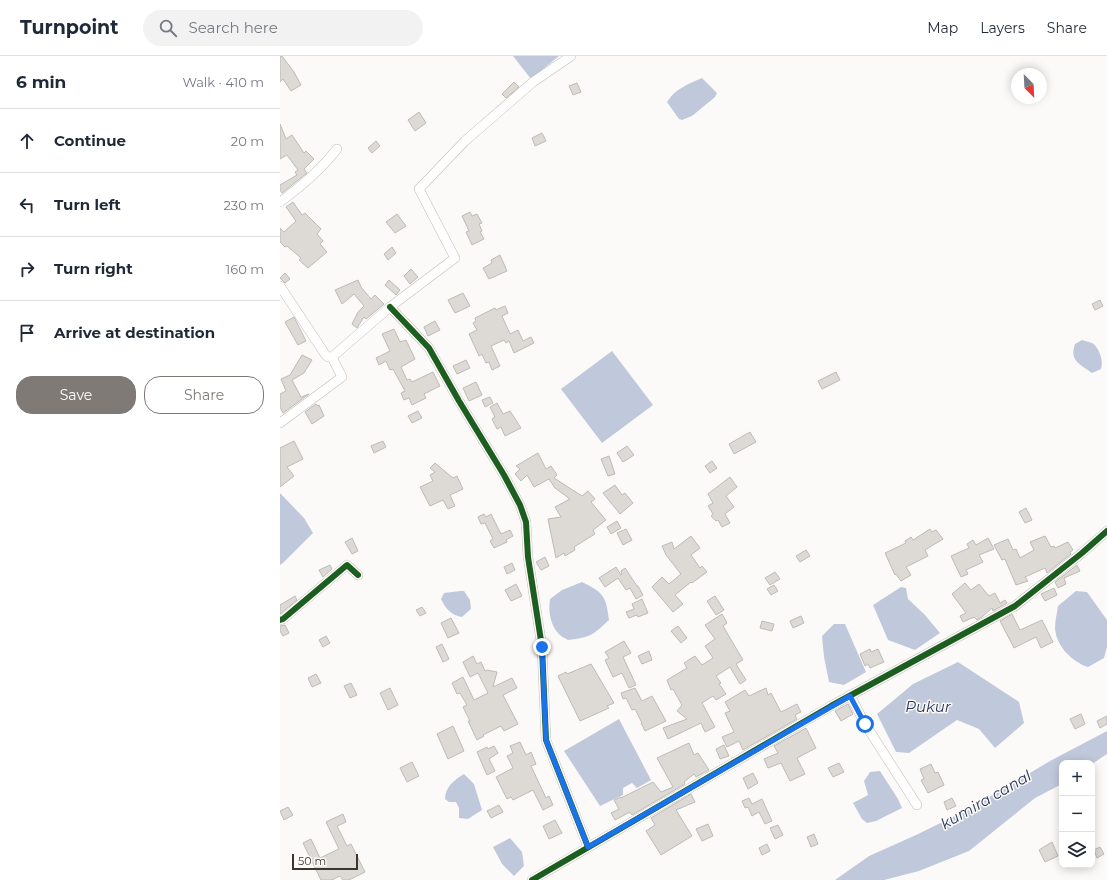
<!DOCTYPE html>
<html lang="en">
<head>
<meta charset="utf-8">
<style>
  body { margin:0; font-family:Montserrat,sans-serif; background:#f2f2f3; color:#1f2937 }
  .controls { position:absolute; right:12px; bottom:12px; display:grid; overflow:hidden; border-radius:8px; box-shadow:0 2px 10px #0003 }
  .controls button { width:36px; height:36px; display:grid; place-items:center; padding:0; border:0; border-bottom:1px solid #e0e1e3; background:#fff; color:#1f2937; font:20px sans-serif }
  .compass { position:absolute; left:731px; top:12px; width:36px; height:36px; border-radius:50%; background:#fff; box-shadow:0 2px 10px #0003; rotate:156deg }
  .scale { position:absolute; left:12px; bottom:10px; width:66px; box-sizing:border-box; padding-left:4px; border:2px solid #3b352e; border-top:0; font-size:11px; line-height:14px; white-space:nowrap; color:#3b352e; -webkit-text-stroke:3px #fdfaf7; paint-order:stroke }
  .stop { position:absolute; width:12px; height:12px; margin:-9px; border:3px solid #1a73e8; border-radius:50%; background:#fff }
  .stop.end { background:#1a73e8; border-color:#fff; box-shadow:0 1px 4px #0008 }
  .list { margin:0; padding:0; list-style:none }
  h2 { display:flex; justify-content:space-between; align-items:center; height:52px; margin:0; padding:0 16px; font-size:17px }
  h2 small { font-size:13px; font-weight:400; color:#747a83 }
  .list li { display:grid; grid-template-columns:26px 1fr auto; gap:12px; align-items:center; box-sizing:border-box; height:64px; padding:0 16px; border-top:1px solid #e0e1e3 }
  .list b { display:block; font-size:15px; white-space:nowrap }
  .list em { font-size:13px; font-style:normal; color:#747a83 }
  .actions { display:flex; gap:8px; padding:12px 16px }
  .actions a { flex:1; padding:9px 0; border:1px solid #7f7a75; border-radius:16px; text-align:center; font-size:14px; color:#7f7a75 }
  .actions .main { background:#7f7a75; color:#fff }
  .icon { flex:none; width:22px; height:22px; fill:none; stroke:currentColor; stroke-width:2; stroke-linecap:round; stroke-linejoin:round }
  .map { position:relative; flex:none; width:827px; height:824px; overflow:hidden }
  header { display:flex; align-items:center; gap:24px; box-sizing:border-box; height:56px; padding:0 20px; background:#fff; border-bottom:1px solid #e0e1e3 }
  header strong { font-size:19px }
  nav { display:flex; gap:22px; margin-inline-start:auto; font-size:14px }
  .search { width:280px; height:36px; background:#f2f2f3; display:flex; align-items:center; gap:10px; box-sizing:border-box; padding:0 14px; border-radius:22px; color:#747a83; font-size:15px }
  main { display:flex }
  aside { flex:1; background:#fff }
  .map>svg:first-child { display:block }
</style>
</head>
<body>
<header>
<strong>Turnpoint</strong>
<div class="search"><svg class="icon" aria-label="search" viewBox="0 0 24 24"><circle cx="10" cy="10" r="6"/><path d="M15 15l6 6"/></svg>Search here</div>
<nav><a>Map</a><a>Layers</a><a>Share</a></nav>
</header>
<main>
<aside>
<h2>6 min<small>Walk · 410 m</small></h2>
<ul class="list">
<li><svg class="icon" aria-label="ahead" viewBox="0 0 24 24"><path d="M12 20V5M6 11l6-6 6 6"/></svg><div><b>Continue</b></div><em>20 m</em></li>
<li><svg class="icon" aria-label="left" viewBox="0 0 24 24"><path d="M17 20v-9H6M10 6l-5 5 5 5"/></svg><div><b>Turn left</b></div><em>230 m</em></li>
<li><svg class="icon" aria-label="right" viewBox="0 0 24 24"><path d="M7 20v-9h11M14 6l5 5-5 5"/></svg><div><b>Turn right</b></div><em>160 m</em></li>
<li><svg class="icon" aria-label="arrive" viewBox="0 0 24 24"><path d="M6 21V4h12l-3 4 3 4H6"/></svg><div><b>Arrive at destination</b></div></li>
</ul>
<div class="actions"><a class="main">Save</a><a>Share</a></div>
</aside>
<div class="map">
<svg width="827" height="824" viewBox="0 0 827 824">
  <rect width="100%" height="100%" fill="#fcfaf8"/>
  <g fill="#c0c9db">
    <polygon points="233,0 279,0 251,23"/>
    <path d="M422,22L437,37L435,41L412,60L402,64L399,63L387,46C395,33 408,28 422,22Z"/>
    <path d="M802,284C805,285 809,286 812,287C819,291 824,305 821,313L812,317C800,308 789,305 795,288Z"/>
    <polygon points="332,295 373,349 322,387 281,333"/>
    <polygon points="0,437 24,462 33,477 4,506 0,509"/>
    <path d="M302,526C324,537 326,540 329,564C312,580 311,581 288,584C285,582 280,580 278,577C270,568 268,554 270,543L282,534Z"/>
    <polygon points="621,531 626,532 628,543 645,559 660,577 635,594 608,584 593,549"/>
    <path d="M180,535H184L190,544L191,553L182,561C172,560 165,552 161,543L164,537Z"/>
    <path d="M796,535L807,536L827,564V591L824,602L808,611C792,606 776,590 775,572C775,565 777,557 778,550Z"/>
    <polygon points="554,568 565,568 586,616 564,629 549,626 544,601 542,580"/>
    <polygon points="678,606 739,646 744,667 715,692 699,673 677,664 629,697 616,696 597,658 633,628"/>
    <polygon points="339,663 371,724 357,732 352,727 343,732 343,739 320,750 284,695"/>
    <polygon points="827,675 827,698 812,708 812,707 782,707 782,728 755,742 689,795 639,815 604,824 555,824 589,800 636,779 689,753 770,705"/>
    <polygon points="600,715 618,743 622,752 596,765 587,767 582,763 573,747 588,739 584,725 590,716"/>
    <path d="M184,718L194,728L202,754L188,763L179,762V752L176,746H169L165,743C165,731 174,724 184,718Z"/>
    <polygon points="230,782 242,796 244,810 234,820 222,808 213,791"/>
  </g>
  <g fill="#ddd9d5" stroke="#bebbb7">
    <polygon points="0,0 2,0 14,16 21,29 11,35 3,23 0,26"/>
    <polygon points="234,26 239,31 226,42 222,38"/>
    <polygon points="297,27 301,36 293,39 289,30"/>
    <polygon points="139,56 146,67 135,75 128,64"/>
    <polygon points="0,68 6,83 12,79 24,97 26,95 34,103 24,113 27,117 2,137 0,134 0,129 17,119 15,116 18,114 7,99 0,103"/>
    <polygon points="262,77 266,85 255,90 252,82"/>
    <polygon points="96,85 100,90 92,97 88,92"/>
    <polygon points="13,146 22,159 25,157 41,173 37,178 43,185 40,188 47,196 28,212 19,204 21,202 7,190 5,191 0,186 0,172 4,176 16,165 6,151"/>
    <polygon points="190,156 192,160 197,158 202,167 199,168 202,175 200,176 204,183 192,189 186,176 189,175 182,160"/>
    <polygon points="117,158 126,170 115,177 106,166"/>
    <polygon points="112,191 116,197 108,204 104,198"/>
    <polygon points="220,199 227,215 209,223 203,212 212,207 211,204"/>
    <polygon points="131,213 138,221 130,228 124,220"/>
    <polygon points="5,217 10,223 5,227 0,222"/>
    <polygon points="78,224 81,231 91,243 95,239 104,248 86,263 84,261 77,272 72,268 78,256 84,250 74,238 62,248 55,234"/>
    <polygon points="109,224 120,234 116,239 105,229"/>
    <polygon points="183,237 190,250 175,257 168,244"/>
    <polygon points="820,244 823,250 815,254 812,248"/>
    <polygon points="225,250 228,257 222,260 230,278 238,274 243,285 251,281 254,287 234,297 229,285 226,287 224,284 211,290 220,310 212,314 209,306 206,307 202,298 199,300 189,278 197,274 193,267 196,265 195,262 215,252 216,254"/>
    <polygon points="14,261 26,285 18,289 5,266"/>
    <polygon points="155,265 160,274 148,280 144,271"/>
    <polygon points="114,273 120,286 126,284 135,303 121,311 127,324 130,323 132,326 153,316 160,330 144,338 146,342 132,349 129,342 124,344 121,337 125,335 113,313 110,314 106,305 99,309 96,302 110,295 102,278"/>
    <polygon points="22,299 32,304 24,317 12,324 21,341 29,338 3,357 0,351 0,338 6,335 1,323 10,319"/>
    <polygon points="186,304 190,312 177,318 173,310"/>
    <polygon points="556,316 560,324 542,333 538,325"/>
    <polygon points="196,326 202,339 189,345 183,332"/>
    <polygon points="210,341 213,347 205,351 202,344"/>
    <polygon points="217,347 223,358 230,355 241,372 225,380 221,371 217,373 212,363 215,361 210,351"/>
    <polygon points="36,348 38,350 39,349 44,360 32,368 25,356"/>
    <polygon points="138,355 142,362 132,367 128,360"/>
    <polygon points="470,376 476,386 454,398 449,388"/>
    <polygon points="14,385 23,403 7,411 14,420 0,431 0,392"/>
    <polygon points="103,385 106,391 94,397 91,390"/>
    <polygon points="347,390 354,399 343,406 337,397"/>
    <polygon points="258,397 266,413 271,410 277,419 274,422 302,440 308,435 315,443 311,446 326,464 313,474 315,478 294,491 295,494 285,500 284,497 276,502 268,463 281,461 275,451 290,443 275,432 269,423 254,431 247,419 241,425 235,418 240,413 236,410"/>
    <polygon points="329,400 335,418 328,420 321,403"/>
    <polygon points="432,405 437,412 430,417 425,410"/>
    <polygon points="155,407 173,422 177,420 183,433 170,439 175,450 168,453 163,444 150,450 140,431 153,425 150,419 155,416 150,412"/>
    <polygon points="450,421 457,431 446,440 454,451 445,458 450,467 442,471 438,464 436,465 431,460 433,458 428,450 433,447 428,438"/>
    <polygon points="335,429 342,439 345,437 353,447 340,458 323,437"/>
    <polygon points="746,452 752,464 745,467 739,456"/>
    <polygon points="204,458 206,461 211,458 221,478 230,474 233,480 226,484 227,486 214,492 210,485 213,483 205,467 201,468 198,461"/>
    <polygon points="337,465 341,472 331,478 327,471"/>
    <polygon points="346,473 352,484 343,489 337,477"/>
    <polygon points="650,473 652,476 656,474 663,483 645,494 648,500 626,511 631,519 621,525 616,518 615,519 605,497 626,487 625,485 631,481 633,484"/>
    <polygon points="411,480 420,492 411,499 420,512 422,510 427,516 412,527 411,526 395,539 403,548 393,556 372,531 382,521 389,528 401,518 386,499 382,490 392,486 394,493"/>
    <polygon points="765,480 771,491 774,490 775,492 788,486 793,494 790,496 791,498 767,517 765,512 745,521 748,525 736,529 725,503 722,504 714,489 728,483 733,494 736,493 740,502 754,494 750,486"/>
    <polygon points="72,482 78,495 72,498 65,486"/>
    <polygon points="708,482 714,493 699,499 703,506 686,514 688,518 681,521 671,500 689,492 687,488 693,484 696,489"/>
    <polygon points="526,494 530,500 520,506 516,500"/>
    <polygon points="265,501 269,510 261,514 256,506"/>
    <polygon points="232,507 235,514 227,518 224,511"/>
    <polygon points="50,509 52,513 43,521 39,514"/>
    <polygon points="797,509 800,515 784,522 786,528 778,532 775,526"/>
    <polygon points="336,511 341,519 342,518 341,515 345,512 357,530 358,530 363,539 356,543 350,532 346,534 338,522 325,531 319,522"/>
    <polygon points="495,516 500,523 490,529 485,522"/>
    <polygon points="685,527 691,534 699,528 709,540 715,537 720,547 725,544 727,547 713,555 712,552 702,561 697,564 694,561 683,566 680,560 686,557 672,538"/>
    <polygon points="236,528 242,540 231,545 225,534"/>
    <polygon points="494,529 498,535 491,539 487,533"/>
    <polygon points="774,532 777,539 765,545 761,538"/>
    <polygon points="15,540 17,544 0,558 0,549"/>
    <polygon points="435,540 444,554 436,559 427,545"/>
    <polygon points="362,543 368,557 358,561 357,559 349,562 346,556 354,553 352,548"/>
    <polygon points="142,551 146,557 140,560 136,554"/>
    <polygon points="442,558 447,567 443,570 463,604 456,608 466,624 460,628 450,611 436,620 441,627 439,628 446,638 436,644 433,640 422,647 435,671 425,676 421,667 388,683 383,672 407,663 397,655 402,649 393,633 391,634 387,624 407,612 404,607 415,600 422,609 433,602 425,590 435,583 425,569"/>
    <polygon points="732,558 740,574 762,564 773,586 761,592 756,581 734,592 720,565"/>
    <polygon points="521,560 524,567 513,572 510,565"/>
    <polygon points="171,562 179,577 168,582 161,567"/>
    <polygon points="482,565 494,568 492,575 480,572"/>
    <polygon points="5,569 9,577 3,580 0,575 0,570"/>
    <polygon points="398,570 407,582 401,587 391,575"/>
    <polygon points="46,580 50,587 43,591 39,584"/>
    <polygon points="344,585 351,597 343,601 356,629 349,632 342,617 333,621 325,604 329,602 325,596"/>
    <polygon points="162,588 169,603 163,606 156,591"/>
    <polygon points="590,593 591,596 598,593 604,606 590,612 588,608 585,610 580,598"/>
    <polygon points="369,595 372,604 362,608 358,600"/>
    <polygon points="193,600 197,608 201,606 205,615 207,614 217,616 213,631 232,622 237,632 223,639 238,668 224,675 221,670 203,679 204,680 197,684 188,665 190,665 183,651 187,649 180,637 177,638 172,627 183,621 194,644 208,637 198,617 190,621 183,606"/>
    <polygon points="311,608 334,647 327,650 329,652 300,665 278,620 286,616 287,618"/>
    <polygon points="36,618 41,627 32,631 28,622"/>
    <polygon points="71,627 77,639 70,642 64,630"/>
    <polygon points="110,632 118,649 108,654 100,637"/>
    <polygon points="355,632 362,645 372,640 386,665 365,675 361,667 362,667 355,653 352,654 346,642 343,643 341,637"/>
    <polygon points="486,632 488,639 491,637 501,656 517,648 521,656 515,659 517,663 463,694 459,685 447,691 442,681 454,676 445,657 450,655 445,646 465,634 469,640"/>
    <polygon points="568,648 573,658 561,665 555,655"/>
    <polygon points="801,658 805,668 795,673 790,663"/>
    <polygon points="827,660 827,668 820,672 817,665"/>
    <polygon points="173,670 184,695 168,703 157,678"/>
    <polygon points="526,672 536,692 517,702 525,718 510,725 501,707 488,712 484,703 498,697 494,690"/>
    <polygon points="240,686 246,699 251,696 256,708 251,710 266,742 269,740 273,749 263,754 253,734 233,744 231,741 227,743 216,721 233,712 227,700 233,697 230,690"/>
    <polygon points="409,687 414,699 418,697 429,714 416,721 414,718 404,726 405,728 352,759 350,756 335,764 331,757 339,753 334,744 341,741 341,742 373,726 381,736 393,731 377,702"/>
    <polygon points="444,689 449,700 440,703 436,693"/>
    <polygon points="214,690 218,697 209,703 215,715 207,719 197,696 207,691 208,693"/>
    <polygon points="132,706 139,720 127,726 120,712"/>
    <polygon points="559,707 564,716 553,721 548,712"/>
    <polygon points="651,708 655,717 658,716 664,729 648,737 641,724 644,723 640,713"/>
    <polygon points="473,717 478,727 468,733 463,722"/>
    <polygon points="411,738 415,746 396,754 412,780 381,799 366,775 375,769 371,762"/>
    <polygon points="469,742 472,748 482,743 492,765 485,768 479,756 472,760 468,751 465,752 462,745"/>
    <polygon points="672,742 676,750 667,754 664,746"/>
    <polygon points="219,749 223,756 211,762 207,755"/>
    <polygon points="8,751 13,759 4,764 0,755"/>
    <polygon points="63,758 66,766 57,770 67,790 71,788 85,816 69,824 63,824 60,820 52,824 41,824 23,787 31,783 40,802 59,793 46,766"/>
    <polygon points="275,764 282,777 269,783 263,770"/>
    <polygon points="428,768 433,780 422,785 416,773"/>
    <polygon points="498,769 503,779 495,783 490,772"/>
    <polygon points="534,778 538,788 531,791 527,781"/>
    <polygon points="772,786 778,800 765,806 759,794"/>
    <polygon points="487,788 490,795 482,799 479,792"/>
    <polygon points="820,791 824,798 817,802 814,794"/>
  </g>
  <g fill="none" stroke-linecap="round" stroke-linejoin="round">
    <defs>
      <g id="minor">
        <path d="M0,146C22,130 40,115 57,93"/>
        <polyline points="0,230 45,298 48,301 52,301 110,251 175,202 139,133 185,85 253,26 291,0"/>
        <polyline points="110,251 149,292 179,345 224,419 240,449 246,466 248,501 262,591 266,684 308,791"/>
        <polyline points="0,367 62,321 52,301"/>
        <polyline points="0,564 3,563 67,509 78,519"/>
        <polyline points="570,639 585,668 637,749"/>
        <polyline points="252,824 551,650 735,550 802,497 827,475"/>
      </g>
    </defs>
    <use href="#minor" stroke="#c0bcb8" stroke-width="10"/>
    <use href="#minor" stroke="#fffefe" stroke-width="9"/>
    <defs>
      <g id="cycleway">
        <polyline points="110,251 149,292 179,345 224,419 240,449 246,466 248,501 262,591 266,684 308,791"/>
        <polyline points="0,564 3,563 67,509 78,519"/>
        <polyline points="252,824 551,650 735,550 802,497 827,475"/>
      </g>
    </defs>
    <use href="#cycleway" stroke="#fdfaf7" stroke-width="8"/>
    <use href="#cycleway" stroke="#1b5e20" stroke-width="6"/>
  </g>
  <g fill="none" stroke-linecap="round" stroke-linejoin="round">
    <polyline stroke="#1a73e8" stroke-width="5" points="262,591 266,684 308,791 570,640 585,668"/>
  </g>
  <g text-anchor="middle" stroke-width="3" stroke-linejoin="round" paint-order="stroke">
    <g font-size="15" font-style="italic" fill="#26375d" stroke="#fdfaf7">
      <text x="648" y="656">Pukur</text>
      <text transform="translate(706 744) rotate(-30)" y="5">kumira canal</text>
    </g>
  </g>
</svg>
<div class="controls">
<button>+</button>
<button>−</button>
<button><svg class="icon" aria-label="layers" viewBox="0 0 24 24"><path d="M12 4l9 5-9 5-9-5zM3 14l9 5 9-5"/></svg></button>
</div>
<svg class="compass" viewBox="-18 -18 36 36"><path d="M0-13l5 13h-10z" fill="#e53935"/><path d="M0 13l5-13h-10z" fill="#747a83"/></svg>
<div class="scale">50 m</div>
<div class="stop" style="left:585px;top:668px"></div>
<div class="stop end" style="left:262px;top:591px"></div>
</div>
</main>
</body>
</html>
